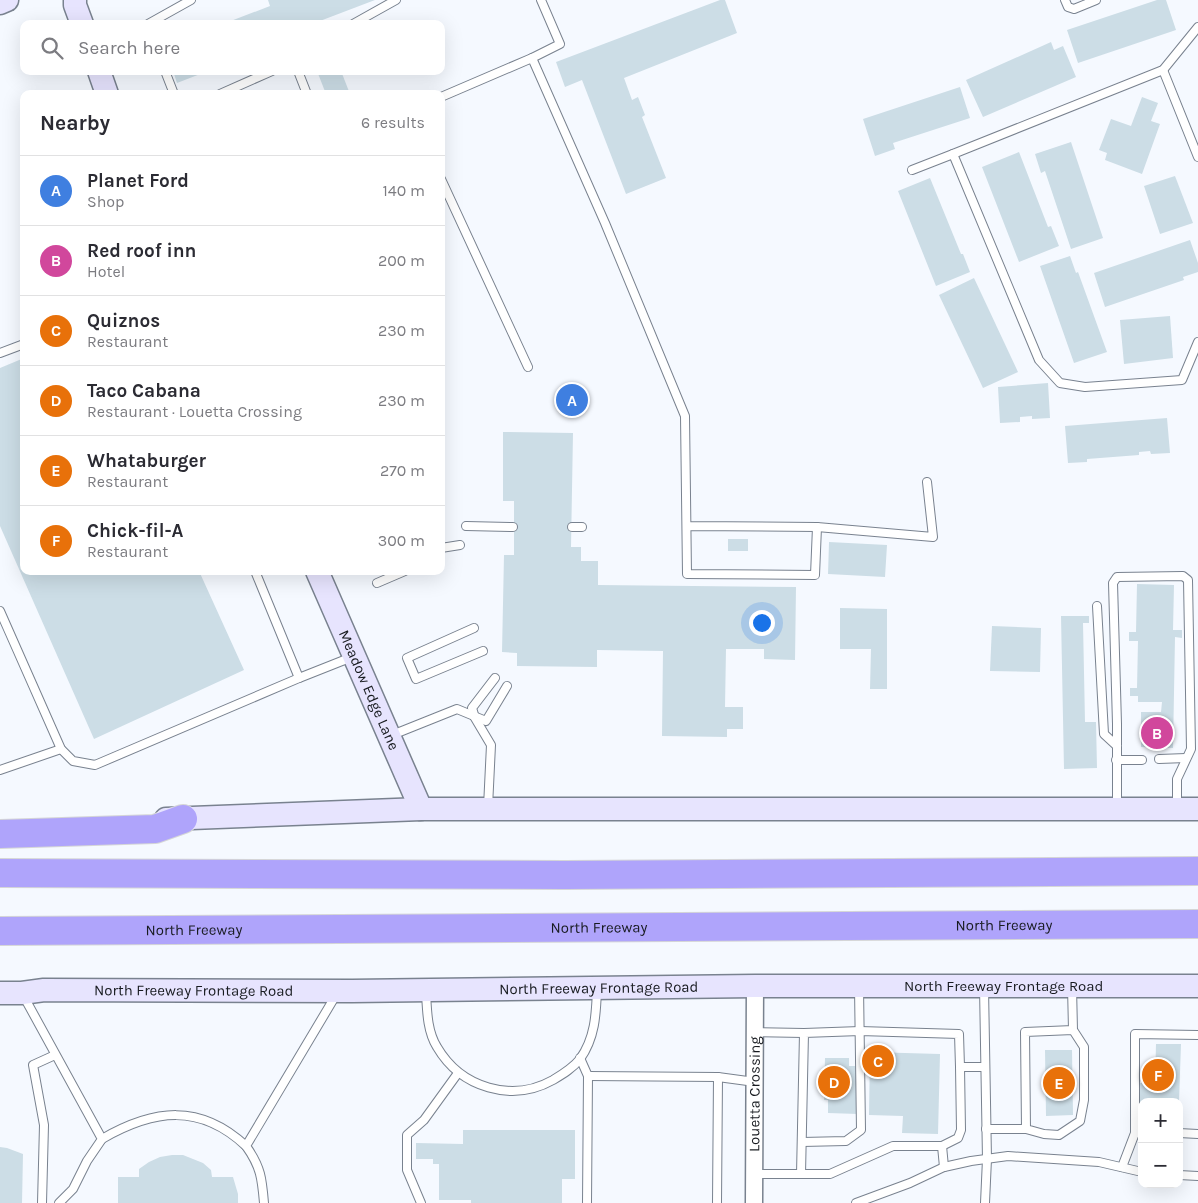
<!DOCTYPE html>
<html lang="en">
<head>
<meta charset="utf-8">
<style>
  body { margin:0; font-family:Karla,sans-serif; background:#f2f2f3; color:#2b2b33 }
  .controls { position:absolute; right:15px; bottom:15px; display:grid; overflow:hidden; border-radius:10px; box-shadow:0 5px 20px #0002 }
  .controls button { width:45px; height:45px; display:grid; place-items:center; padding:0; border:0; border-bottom:1px solid #e1e1e2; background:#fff; color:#2b2b33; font:25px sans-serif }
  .you { position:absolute; left:761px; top:622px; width:18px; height:18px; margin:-12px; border:4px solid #fff; border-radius:50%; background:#1a73e8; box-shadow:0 0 0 8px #1a73e833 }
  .badge { display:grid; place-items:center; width:32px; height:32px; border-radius:50%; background:#636d14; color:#fff; font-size:16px; font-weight:700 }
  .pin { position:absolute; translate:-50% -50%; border:2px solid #fff; box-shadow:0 1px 5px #0006 }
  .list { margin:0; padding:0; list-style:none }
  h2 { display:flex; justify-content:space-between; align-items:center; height:65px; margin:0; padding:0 20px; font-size:21px }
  h2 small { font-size:16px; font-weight:400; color:#7c7c81 }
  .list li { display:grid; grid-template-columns:32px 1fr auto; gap:15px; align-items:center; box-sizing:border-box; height:70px; padding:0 20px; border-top:1px solid #e1e1e2 }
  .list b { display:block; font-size:19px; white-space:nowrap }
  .list p { margin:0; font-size:16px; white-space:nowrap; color:#7c7c81 }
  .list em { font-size:16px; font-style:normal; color:#7c7c81 }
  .icon { flex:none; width:28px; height:28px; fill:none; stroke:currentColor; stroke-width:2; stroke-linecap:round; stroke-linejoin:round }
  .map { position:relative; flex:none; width:1198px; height:1203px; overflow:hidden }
  .search { position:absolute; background:#fff; box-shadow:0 5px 20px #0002; left:20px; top:20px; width:425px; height:55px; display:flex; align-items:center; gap:12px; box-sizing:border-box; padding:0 18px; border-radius:10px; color:#7c7c81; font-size:19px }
  .panel { position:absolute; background:#fff; box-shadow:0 5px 20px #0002; left:20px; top:90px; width:425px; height:485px; border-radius:10px }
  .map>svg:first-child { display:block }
</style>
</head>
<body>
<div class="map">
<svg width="1198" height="1203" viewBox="0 0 1198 1203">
  <rect width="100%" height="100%" fill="#f5f9ff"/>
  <g fill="#ccdde6">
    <polygon points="268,0 375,0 312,24 223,24 270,6"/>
    <polygon points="720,0 725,0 737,33 624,78 632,100 638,97 645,115 642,117 666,178 626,194 582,80 565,87 556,62"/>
    <polygon points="1157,0 1166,0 1176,30 1078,63 1067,30"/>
    <polygon points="1051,42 1054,50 1063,46 1076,77 983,117 966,80"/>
    <polygon points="173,71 208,71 177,83"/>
    <polygon points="317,71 341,71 350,94 326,94"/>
    <polygon points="960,87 970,118 893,143 895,149 875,156 863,119"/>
    <polygon points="1142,97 1158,103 1151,121 1160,124 1142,174 1105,160 1107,153 1099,150 1111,119 1131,126"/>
    <polygon points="1071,142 1103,238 1071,249 1045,171 1041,173 1035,154"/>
    <polygon points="1019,152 1048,227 1051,226 1059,246 1019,262 982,167"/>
    <polygon points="1175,176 1193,223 1160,234 1144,186"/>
    <polygon points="930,178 961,254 963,254 970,272 936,286 898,191"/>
    <polygon points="1190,240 1198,263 1198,272 1183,277 1184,280 1105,307 1094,273"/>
    <polygon points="1070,256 1076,273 1078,272 1107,352 1074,363 1040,266"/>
    <polygon points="974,278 1018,372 983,388 939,295"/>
    <polygon points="1170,316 1173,358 1124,364 1120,320"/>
    <polygon points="24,358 24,571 199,571 244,670 94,739 0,526 0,368"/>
    <polygon points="1048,383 1050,418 1032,419 1032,416 1020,417 1020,422 1000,423 998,387"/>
    <polygon points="1167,418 1170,453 1151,454 1150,451 1139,452 1139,455 1087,459 1087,462 1068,463 1065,426"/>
    <polygon points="503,432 573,433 571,547 581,547 581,561 598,561 598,585 796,587 795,660 764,659 764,649 726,649 725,707 743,707 743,729 727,729 727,737 662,736 663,651 597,650 597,667 517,666 517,653 502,652 504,555 514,555 514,501 503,501"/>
    <rect x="728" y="539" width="20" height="12"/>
    <polygon points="829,542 887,545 885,577 828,574"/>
    <polygon points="1137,584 1174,585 1173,630 1182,630 1182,638 1175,637 1173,748 1141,747 1141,712 1161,712 1162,702 1138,702 1138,696 1130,696 1130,688 1137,688 1138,641 1129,641 1129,632 1136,632"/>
    <polygon points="840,608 887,609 887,689 870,689 871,649 840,649"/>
    <polygon points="1061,616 1089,616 1089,623 1083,623 1085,722 1096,722 1097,768 1064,769"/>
    <polygon points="992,626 1041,628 1040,672 990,671"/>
    <polygon points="1156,1044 1181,1044 1179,1102 1142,1102 1142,1103 1136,1103 1137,1083 1155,1083"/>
    <polygon points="1045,1050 1072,1050 1073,1115 1046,1116"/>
    <polygon points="870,1052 940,1054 938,1134 902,1133 903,1116 869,1115"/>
    <polygon points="825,1058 849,1058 849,1066 860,1066 858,1114 828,1113 828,1100 824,1100"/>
    <polygon points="463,1130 575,1130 575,1179 562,1179 562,1203 471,1203 471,1200 439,1200 439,1164 433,1164 433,1159 416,1159 416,1143 463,1144"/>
    <polygon points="0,1147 7,1148 23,1154 22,1203 0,1203"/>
    <polygon points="172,1155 183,1155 203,1163 211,1170 212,1177 233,1177 238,1194 238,1203 118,1203 118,1177 139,1177 139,1169 149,1162 160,1157"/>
  </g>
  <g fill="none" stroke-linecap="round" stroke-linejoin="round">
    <defs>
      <g id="lane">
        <polyline points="1065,0 1068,7 1074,9 1096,0"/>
        <polyline points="148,24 191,0"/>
        <polyline points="353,24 396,0"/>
        <polyline points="1198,27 1163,70 953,154 1039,360 1060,383 1085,387 1182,380 1198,342"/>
        <polyline points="532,58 560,44 541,0"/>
        <polyline points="1163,70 1198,157"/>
        <polyline points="165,71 174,94"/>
        <polyline points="298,71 307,94"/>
        <polyline points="220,94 272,71"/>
        <polyline points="441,97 532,58 605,223 685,416 687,574 815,575 817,527 687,526"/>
        <polyline points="912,170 953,154"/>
        <polyline points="441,179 528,367"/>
        <polyline points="0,353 24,344"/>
        <polyline points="466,526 513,527"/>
        <polyline points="572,527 582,527"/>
        <polyline points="817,527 933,537 927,482"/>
        <polyline points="441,548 460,545"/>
        <polyline points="255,571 299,678"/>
        <polyline points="377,583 405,571"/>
        <polyline points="1097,606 1104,734 1117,746"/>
        <polyline points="0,611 61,749 73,761 95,765 299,678 352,657"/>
        <polyline points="474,628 407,658 416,679 483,651"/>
        <polyline points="392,735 457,709 486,721 507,686"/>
        <polyline points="1159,759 1186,758"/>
        <polyline points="1116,760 1142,760"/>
        <polyline points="0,770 61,749"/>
        <polyline points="488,807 491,745 475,718 472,708 495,678"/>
        <polyline points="1117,807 1117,724 1113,583 1117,577 1183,576 1188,580 1191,749 1177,779 1177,807"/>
        <polyline points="984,987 987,1159 985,1203"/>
        <polyline points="1072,987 1073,1030 1084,1047 1084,1100 1080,1121 1059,1135 1044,1134 1026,1129 1025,1032 1073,1030"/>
        <path d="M426,992C427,1010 427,1031 437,1047C461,1088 512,1103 553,1080C563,1074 573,1068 580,1059C595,1038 596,1015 597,990"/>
        <polyline points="23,995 102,1139 87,1161 73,1189 59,1203"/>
        <polyline points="755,1032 804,1033"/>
        <polyline points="580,1058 588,1076 587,1203"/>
        <polyline points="960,1067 961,1130 958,1138 942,1146 893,1146 830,1174 801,1174 804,1033 860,1031 959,1034 960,1067 985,1067"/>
        <polyline points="588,1076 718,1077 755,1082"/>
        <polyline points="986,1129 1026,1129"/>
        <polyline points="1142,1133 1135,1133 1135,1034 1198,1035"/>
        <polyline points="1179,1133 1198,1134"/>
        <path d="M102,1139C154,1109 200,1103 246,1146"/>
        <polyline points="802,1142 846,1141 861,1130 859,987"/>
        <polyline points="942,1146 944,1167"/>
        <polyline points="1122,1167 1135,1133"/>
        <polyline points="754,1174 801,1174"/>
        <polyline points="1179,1175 1198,1176"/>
        <polyline points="42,1203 44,1125 33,1065 55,1055"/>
        <path d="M264,1203C262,1179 261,1167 246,1146L336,995"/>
        <polyline points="421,1203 407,1170 407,1135 424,1120 458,1073"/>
        <polyline points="717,1203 718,1077"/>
        <polyline points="856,1203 910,1183 944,1167 971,1161 1008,1156 1099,1162 1142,1172"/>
      </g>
      <g id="street">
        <path id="s1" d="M754,1203L755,986"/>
      </g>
      <g id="secondary">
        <polyline points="75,0 75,5 82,24"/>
        <polyline points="0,3 7,0"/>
        <polyline points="99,71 107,94"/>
        <path id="s2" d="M317,571L421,809"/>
        <polyline points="166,819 421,809 1198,809"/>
        <path id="s3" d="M0,993H22L44,990L352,991L755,986H1198"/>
      </g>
      <g id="highway">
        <polyline points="0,834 155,829 183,819"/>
        <polyline points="0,873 565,875 1198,871"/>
        <path id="s4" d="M0,931L1198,924"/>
      </g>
    </defs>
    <use href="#lane" stroke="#79828f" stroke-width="10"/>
    <use href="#street" stroke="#79828f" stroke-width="19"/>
    <use href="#secondary" stroke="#79828f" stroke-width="25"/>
    <use href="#highway" stroke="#d5d6d7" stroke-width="30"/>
    <use href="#lane" stroke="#fff" stroke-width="8"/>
    <use href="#street" stroke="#fff" stroke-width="16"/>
    <use href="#secondary" stroke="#e7e4fe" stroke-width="22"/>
    <use href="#highway" stroke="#afa4fb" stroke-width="28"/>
  </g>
  <g text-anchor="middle" stroke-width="4" stroke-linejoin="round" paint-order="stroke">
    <g font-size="15" fill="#181b20" stroke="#fff">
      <text dy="5" stroke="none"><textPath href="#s2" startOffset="130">Meadow Edge Lane</textPath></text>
      <text dy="5" stroke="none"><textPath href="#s4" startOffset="1004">North Freeway</textPath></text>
      <text dy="5" stroke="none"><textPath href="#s4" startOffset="599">North Freeway</textPath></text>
      <text dy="5" stroke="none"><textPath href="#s4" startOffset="194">North Freeway</textPath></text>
      <text dy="5" stroke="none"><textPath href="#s3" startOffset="1004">North Freeway Frontage Road</textPath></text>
      <text dy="5" stroke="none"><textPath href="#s3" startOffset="599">North Freeway Frontage Road</textPath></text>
      <text dy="5" stroke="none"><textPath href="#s3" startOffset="194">North Freeway Frontage Road</textPath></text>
      <text dy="5" stroke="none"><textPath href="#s1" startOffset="109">Louetta Crossing</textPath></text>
    </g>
  </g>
</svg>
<div class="controls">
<button>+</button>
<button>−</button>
</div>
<div class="you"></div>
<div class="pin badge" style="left:572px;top:400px;background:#3f7fe0">A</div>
<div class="pin badge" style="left:1157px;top:733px;background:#d1479c">B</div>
<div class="pin badge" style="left:878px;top:1061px;background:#e8710a">C</div>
<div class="pin badge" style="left:834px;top:1082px;background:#e8710a">D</div>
<div class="pin badge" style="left:1059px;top:1083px;background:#e8710a">E</div>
<div class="pin badge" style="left:1158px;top:1075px;background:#e8710a">F</div>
<div class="search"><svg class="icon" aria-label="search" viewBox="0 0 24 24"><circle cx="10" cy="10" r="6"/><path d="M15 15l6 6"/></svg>Search here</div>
<section class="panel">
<h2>Nearby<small>6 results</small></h2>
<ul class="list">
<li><span class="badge" style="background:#3f7fe0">A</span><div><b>Planet Ford</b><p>Shop</p></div><em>140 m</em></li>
<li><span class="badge" style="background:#d1479c">B</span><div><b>Red roof inn</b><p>Hotel</p></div><em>200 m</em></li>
<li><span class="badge" style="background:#e8710a">C</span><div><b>Quiznos</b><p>Restaurant</p></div><em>230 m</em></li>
<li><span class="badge" style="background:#e8710a">D</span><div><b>Taco Cabana</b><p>Restaurant · Louetta Crossing</p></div><em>230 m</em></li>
<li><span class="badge" style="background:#e8710a">E</span><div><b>Whataburger</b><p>Restaurant</p></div><em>270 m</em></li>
<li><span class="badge" style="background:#e8710a">F</span><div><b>Chick-fil-A</b><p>Restaurant</p></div><em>300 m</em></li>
</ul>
</section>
</div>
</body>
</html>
